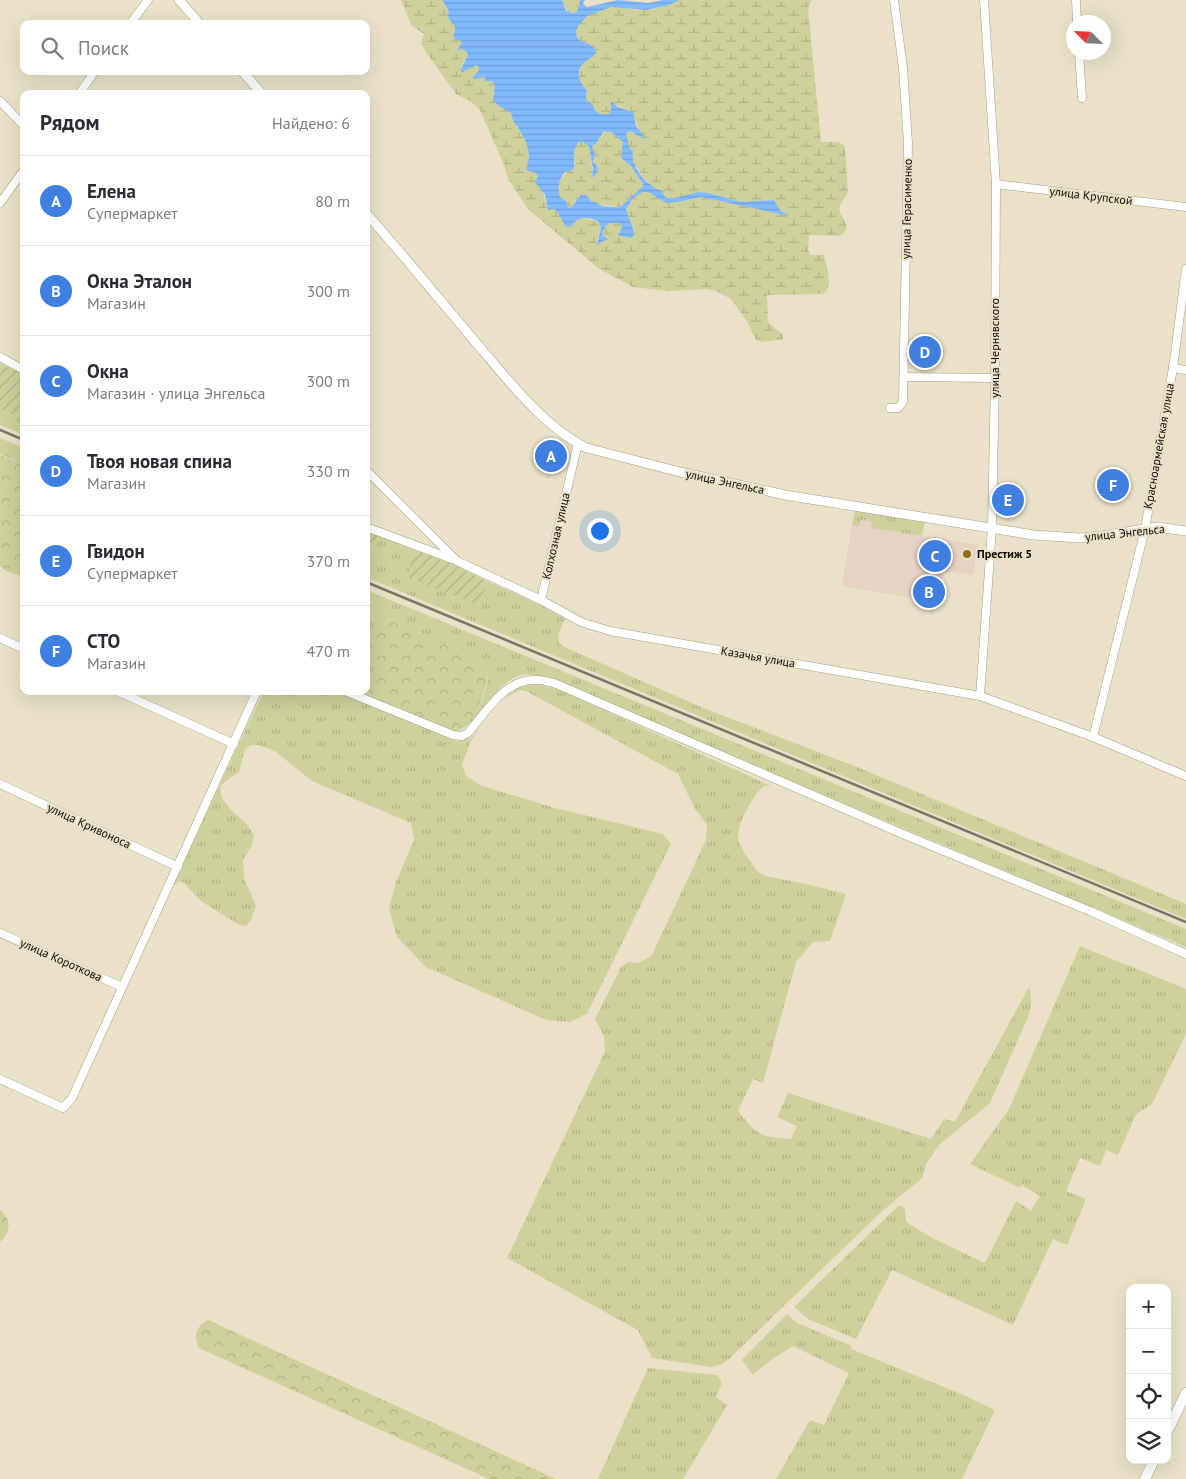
<!DOCTYPE html>
<html lang="ru">
<head>
<meta charset="utf-8">
<style>
  body { margin:0; font-family:"PT Sans",sans-serif; background:#f2f2f3; color:#2b2b33 }
  .controls { position:absolute; right:15px; bottom:15px; display:grid; overflow:hidden; border-radius:10px; box-shadow:0 5px 20px #0002 }
  .controls button { width:45px; height:45px; display:grid; place-items:center; padding:0; border:0; border-bottom:1px solid #e1e1e2; background:#fff; color:#2b2b33; font:25px sans-serif }
  .compass { position:absolute; left:1066px; top:15px; width:45px; height:45px; border-radius:50%; background:#fff; box-shadow:0 5px 20px #0002; rotate:294deg }
  .you { position:absolute; left:599px; top:530px; width:18px; height:18px; margin:-12px; border:4px solid #fff; border-radius:50%; background:#1a73e8; box-shadow:0 0 0 8px #1a73e833 }
  .badge { display:grid; place-items:center; width:32px; height:32px; border-radius:50%; background:#7c3aed; color:#fff; font-size:16px; font-weight:700 }
  .pin { position:absolute; translate:-50% -50%; border:2px solid #fff; box-shadow:0 1px 5px #0006 }
  .list { margin:0; padding:0; list-style:none }
  h2 { display:flex; justify-content:space-between; align-items:center; height:65px; margin:0; padding:0 20px; font-size:21px }
  h2 small { font-size:16px; font-weight:400; color:#7c7c81 }
  .list li { display:grid; grid-template-columns:32px 1fr auto; gap:15px; align-items:center; box-sizing:border-box; height:90px; padding:0 20px; border-top:1px solid #e1e1e2 }
  .list b { display:block; font-size:19px; white-space:nowrap }
  .list p { margin:0; font-size:16px; white-space:nowrap; color:#7c7c81 }
  .list em { font-size:16px; font-style:normal; color:#7c7c81 }
  .icon { flex:none; width:28px; height:28px; fill:none; stroke:currentColor; stroke-width:2; stroke-linecap:round; stroke-linejoin:round }
  .map { position:relative; flex:none; width:1186px; height:1479px; overflow:hidden }
  .search { position:absolute; background:#fff; box-shadow:0 5px 20px #0002; left:20px; top:20px; width:350px; height:55px; display:flex; align-items:center; gap:12px; box-sizing:border-box; padding:0 18px; border-radius:10px; color:#7c7c81; font-size:19px }
  .panel { position:absolute; background:#fff; box-shadow:0 5px 20px #0002; left:20px; top:90px; width:350px; height:605px; border-radius:10px }
  .map>svg:first-child { display:block }
</style>
</head>
<body>
<div class="map">
<svg width="1186" height="1479" viewBox="0 0 1186 1479">
  <defs>
    <pattern id="grass-tufts" width="24" height="20" patternUnits="userSpaceOnUse" patternTransform="scale(1.25)"><rect width="24" height="20" fill="#ced19b"/><path d="M3 7l-1-3M5 7V3M7 7l1-3M15 17l-1-3M17 17v-4M19 17l1-3" fill="none" stroke="#b0b284"/></pattern>
    <pattern id="forest-crowns" width="20" height="18" patternUnits="userSpaceOnUse" patternTransform="scale(1.25)"><rect width="20" height="18" fill="#ced19b"/><path d="M2 6a3 3 0 1 1 6 0M12 15a3 3 0 1 1 6 0" fill="none" stroke="#b0b284"/></pattern>
    <pattern id="wetland-marsh" width="20" height="14" patternUnits="userSpaceOnUse" patternTransform="scale(1.25)"><rect width="20" height="14" fill="#ced19b"/><path d="M1 5h8M5 5V1M11 12h8M15 12V8" fill="none" stroke="#b0b284"/></pattern>
    <pattern id="garden-furrows" width="10" height="10" patternUnits="userSpaceOnUse" patternTransform="scale(1.25)"><rect width="10" height="10" fill="#ced19b"/><path d="M-1 1l2-2M0 10L10 0M9 11l2-2" fill="none" stroke="#b0b284"/></pattern>
    <pattern id="water-rules" width="6" height="5" patternUnits="userSpaceOnUse" patternTransform="scale(1.25)"><rect width="6" height="5" fill="#82baff"/><path d="M0 2.5h6" fill="none" stroke="#6f9fd9"/></pattern>
  </defs>
  <rect width="100%" height="100%" fill="#eae1c8"/>
  <polygon fill="#e7d3c4" points="860,520 872,522 872,528 978,545 973,575 944,571 939,602 842,586 852,525 859,526"/>
  <g fill="url(#grass-tufts)">
    <polygon points="0,409 24,420 24,435 0,425"/>
    <polygon points="0,438 24,448 24,464 0,454"/>
    <polygon points="855,510 925,521 922,536 871,528 872,522 861,520 859,526 852,525"/>
    <path d="M379,536L417,551L411,559L478,605L489,582L540,605L565,619C561,629 554,639 562,646L701,707L852,765L1186,904V919L366,577V554L376,545Z"/>
    <path d="M366,590L1186,929V947L755,766L558,680C547,678 534,674 523,675C494,679 482,726 455,731C472,724 491,691 487,672C486,667 482,663 478,659L366,610Z"/>
    <path d="M536,684L560,690L771,786H764L757,793L747,809L740,824L738,837L739,843L745,854L758,872L765,876L806,884L846,894L830,941L813,942L796,962L763,1083L753,1079L738,1111C758,1136 759,1136 791,1139L797,1126L777,1117L788,1093L931,1139L944,1119L955,1122L1029,987C1033,1001 1031,1014 1024,1026L990,1103L939,1145L926,1164L922,1178L881,1212L729,1359L722,1364L710,1367L652,1358L638,1330L507,1258L605,1051L604,1036L595,1019L621,967L628,962L639,963L652,955L706,840L707,825L695,809L678,774L526,691L520,690L505,698L518,687Z"/>
    <path d="M265,691H336L457,741L471,738L479,729L470,743L462,765L466,776L482,786L555,808L663,834L671,844L587,1014L570,1022L546,1020L426,967L397,937L389,909L396,882L414,840L411,823L312,781L275,751L259,745H251L245,749L239,772C234,776 223,781 221,787C217,800 237,815 245,822C249,826 251,831 254,835L252,845L243,860L244,878L256,906L251,920L246,926L240,925C227,917 212,909 200,900C194,895 186,883 181,881L173,885L255,709Z"/>
    <polygon points="1080,946 1186,989 1186,1034 1152,1104 1136,1114 1118,1155 1106,1150 1100,1166 1080,1158 1066,1191 1086,1199 1067,1245 1053,1239 1013,1325 892,1270 856,1339 808,1319 794,1307 898,1206 901,1206 905,1209 906,1222 932,1238 985,1263 1016,1201 1031,1211 1040,1196 1022,1185 1020,1188 970,1164 1009,1109"/>
    <polygon points="787,1314 797,1323 852,1346 851,1349 968,1397 995,1410 962,1479 776,1479 810,1420 824,1425 849,1373 793,1346 771,1360 753,1375 742,1360"/>
    <polygon points="648,1368 717,1375 722,1383 716,1397 727,1405 683,1479 598,1479"/>
  </g>
  <g fill="url(#forest-crowns)">
    <polygon points="0,455 24,464 24,577 6,571 0,566"/>
    <path d="M366,610L478,659C482,663 486,667 487,672C490,687 471,731 455,731C452,731 450,730 447,729L351,691H366Z"/>
    <path d="M0,1210C12,1220 11,1231 0,1242Z"/>
    <path d="M208,1320L556,1479H489L199,1348C193,1336 196,1326 208,1320Z"/>
  </g>
  <g fill="url(#wetland-marsh)">
    <path d="M401,0H442L449,11L450,21L455,26V32L462,42L458,51L462,49L466,51L468,55L461,67L463,72L475,64L480,67L479,70L473,77H485L495,84L493,97L500,107L511,113C515,126 523,134 528,147C531,155 528,163 529,171L536,172L538,176L548,210L554,209L571,227C577,216 580,217 591,220C594,221 597,221 599,222L601,227L597,244L607,239L602,235L605,227L610,223H620L622,227L618,234L631,238L634,232L626,209L633,198L643,192H648L666,203L678,202L701,197L787,215L780,210L774,200L741,202L708,193L698,192L675,199H667L650,185L644,178L636,166L626,139V134L629,131L634,132L643,139C640,133 634,115 630,112C625,107 617,107 611,102V110L610,114H598L588,102L586,98L587,90L579,81L580,68L585,61L589,44C583,42 576,40 576,32C578,16 602,7 616,7C626,8 636,11 647,10C659,9 669,5 680,0H812L808,8L821,142H839L845,146L848,192L839,207L840,213L847,226L845,232L840,236L809,235L808,250L810,255H824C826,266 835,289 822,294L767,295L768,322L783,335V339L762,342L756,340L747,321L731,299L716,291L706,289L668,291L633,287L598,268L528,209L508,179L504,165L480,110L472,102L456,94L425,51L421,43L424,34L412,26Z"/>
    <polygon points="562,0 580,0 577,12 572,13 567,11"/>
    <path d="M606,130C611,132 621,138 623,143C625,147 621,154 622,160C632,165 638,174 643,184L642,187L619,208C606,202 596,211 585,194L575,201L571,208C548,196 559,177 575,164L573,150L578,142L582,141L589,147L593,174H596C596,165 592,156 592,146L596,144Z"/>
  </g>
  <g fill="url(#garden-furrows)">
    <polygon points="0,363 24,375 24,420 0,409"/>
    <polygon points="366,531 379,536 376,545 366,554"/>
    <polygon points="417,551 455,565 489,582 478,605 408,577 411,559"/>
  </g>
  <path fill="url(#water-rules)" fill-rule="evenodd" d="M442,0H562L566,11L572,13L577,12L580,0H585L583,4L587,7L618,0L648,3L663,0H680L666,6L646,10L611,7L587,16L579,25L576,31L577,37L581,41L589,44L595,49L596,53C593,57 590,58 586,61C575,69 578,82 587,90L586,98L588,102L593,105C594,114 602,115 609,114L611,110V101L618,107L633,112L636,126L644,136V139L640,136L636,135L633,132L629,131L626,134L630,149L633,151C630,166 648,188 663,191L664,196L667,198H675L698,192L708,193L741,202L774,200L780,210L789,216L701,197L678,202L666,203L648,192H643L633,198L626,209L634,232L633,237L631,238L618,235L622,227L620,223H610L605,227L602,235L608,239L603,241L597,246L601,227L599,222C588,217 578,215 571,227H567C560,221 563,217 554,209L548,210L545,195L535,182L538,176L536,173L526,170C532,155 528,144 520,131C516,123 513,124 511,113L500,107L493,100L495,84L491,81H485V77L474,79L473,77L479,70V67L476,65L463,72L460,71L468,55L466,51L462,49L457,51L462,42L460,40H455L453,36L455,32V26C450,21 447,19 449,11ZM604,131L611,132L623,142L621,158L631,166L643,184L642,187L619,208C611,205 603,209 596,202H592L585,194L579,197L571,208L568,207L567,202L560,197C557,187 559,180 565,172L573,170C577,159 569,155 579,142L582,141L589,147L593,169L592,177L595,176L598,168L593,161L595,155L592,146L596,144Z"/>
  <g fill="none" stroke-linecap="round" stroke-linejoin="round">
    <defs>
      <g id="minor">
        <polyline points="1076,0 1077,22"/>
        <polyline points="130,24 148,0"/>
        <polyline points="1079,52 1082,98"/>
        <polyline points="79,94 95,71"/>
        <polyline points="0,101 24,126"/>
        <polyline points="996,184 1186,207"/>
        <polyline points="0,203 24,170"/>
        <polyline points="0,357 24,370"/>
        <polyline points="1173,368 1186,370"/>
        <polyline points="904,377 995,378"/>
        <polyline points="890,408 898,408 903,402 908,143 903,68 894,0"/>
        <polyline points="366,470 457,561 541,600 581,622 610,631 980,696 1093,737 1186,776"/>
        <polyline points="366,527 452,559"/>
        <polyline points="541,600 578,443"/>
        <polyline points="0,638 24,649"/>
        <polyline points="117,691 234,744"/>
        <path d="M345,691L453,735L462,736L468,733C486,712 504,680 534,680C540,679 547,682 554,683L905,835L1090,911L1186,954"/>
        <polyline points="980,696 992,528 995,378 996,184 984,0"/>
        <polyline points="1093,737 1145,529 1173,368 1186,269"/>
        <polyline points="0,784 178,867"/>
        <polyline points="0,933 122,987"/>
        <polyline points="0,1079 63,1108 72,1098 257,691"/>
      </g>
      <g id="tertiary">
        <polyline points="179,0 200,24"/>
        <polyline points="242,71 262,94"/>
        <path d="M366,213C402,254 437,296 472,338C503,374 544,428 587,448L680,472L785,495L1034,535L1079,538L1102,536L1157,527L1186,531"/>
      </g>
      <g id="secondary">
        <polyline points="1167,1432 1186,1393"/>
        <polyline points="1145,1479 1154,1460"/>
      </g>
    </defs>
    <use href="#minor" stroke="#a69d86" stroke-width="9"/>
    <use href="#tertiary" stroke="#a69d86" stroke-width="10"/>
    <use href="#secondary" stroke="#a69d86" stroke-width="11"/>
    <use href="#minor" stroke="#fff" stroke-width="8"/>
    <use href="#tertiary" stroke="#fff" stroke-width="9"/>
    <use href="#secondary" stroke="#fff" stroke-width="10"/>
    <g stroke="#7b7565" stroke-width="2.5">
      <polyline points="0,430 24,440"/>
      <polyline points="366,582 1186,922"/>
    </g>
  </g>
  <circle fill="#8d7115" stroke="#eae1c8" stroke-width="2" cx="967" cy="554" r="5"/>
  <g text-anchor="middle" stroke-width="4.5" stroke-linejoin="round" paint-order="stroke">
    <g font-size="12" fill="#0f0b04" stroke="#eae1c8">
      <text transform="translate(1091 196) rotate(7)" y="4">улица Крупской</text>
      <text transform="translate(907 209) rotate(-89)" y="4">улица Герасименко</text>
      <text transform="translate(995 348) rotate(-90)" y="4">улица Чернявского</text>
      <text transform="translate(1159 446) rotate(-80)" y="4">Красноармейская улица</text>
      <text transform="translate(725 482) rotate(12)" y="4">улица Энгельса</text>
      <text transform="translate(1125 533) rotate(-6)" y="4">улица Энгельса</text>
      <text transform="translate(556 536) rotate(-77)" y="4">Колхозная улица</text>
      <text transform="translate(758 657) rotate(10)" y="4">Казачья улица</text>
      <text transform="translate(89 826) rotate(25)" y="4">улица Кривоноса</text>
      <text transform="translate(61 960) rotate(24)" y="4">улица Короткова</text>
    </g>
    <g font-size="12" font-weight="bold" fill="#0f0b04" stroke="#eae1c8" text-anchor="start">
      <text x="977" y="558">Престиж 5</text>
    </g>
  </g>
</svg>
<div class="controls">
<button>+</button>
<button>−</button>
<button><svg class="icon" aria-label="locate" viewBox="0 0 24 24"><circle cx="12" cy="12" r="6"/><path d="M12 2v4M12 18v4M2 12h4M18 12h4"/></svg></button>
<button><svg class="icon" aria-label="layers" viewBox="0 0 24 24"><path d="M12 4l9 5-9 5-9-5zM3 14l9 5 9-5"/></svg></button>
</div>
<svg class="compass" viewBox="-18 -18 36 36"><path d="M0-13l5 13h-10z" fill="#e53935"/><path d="M0 13l5-13h-10z" fill="#7c7c81"/></svg>
<div class="you"></div>
<div class="pin badge" style="left:551px;top:456px;background:#3f7fe0">A</div>
<div class="pin badge" style="left:929px;top:592px;background:#3f7fe0">B</div>
<div class="pin badge" style="left:935px;top:556px;background:#3f7fe0">C</div>
<div class="pin badge" style="left:925px;top:352px;background:#3f7fe0">D</div>
<div class="pin badge" style="left:1008px;top:500px;background:#3f7fe0">E</div>
<div class="pin badge" style="left:1113px;top:485px;background:#3f7fe0">F</div>
<div class="search"><svg class="icon" aria-label="search" viewBox="0 0 24 24"><circle cx="10" cy="10" r="6"/><path d="M15 15l6 6"/></svg>Поиск</div>
<section class="panel">
<h2>Рядом<small>Найдено: 6</small></h2>
<ul class="list">
<li><span class="badge" style="background:#3f7fe0">A</span><div><b>Елена</b><p>Супермаркет</p></div><em>80 m</em></li>
<li><span class="badge" style="background:#3f7fe0">B</span><div><b>Окна Эталон</b><p>Магазин</p></div><em>300 m</em></li>
<li><span class="badge" style="background:#3f7fe0">C</span><div><b>Окна</b><p>Магазин · улица Энгельса</p></div><em>300 m</em></li>
<li><span class="badge" style="background:#3f7fe0">D</span><div><b>Твоя новая спина</b><p>Магазин</p></div><em>330 m</em></li>
<li><span class="badge" style="background:#3f7fe0">E</span><div><b>Гвидон</b><p>Супермаркет</p></div><em>370 m</em></li>
<li><span class="badge" style="background:#3f7fe0">F</span><div><b>СТО</b><p>Магазин</p></div><em>470 m</em></li>
</ul>
</section>
</div>
</body>
</html>
